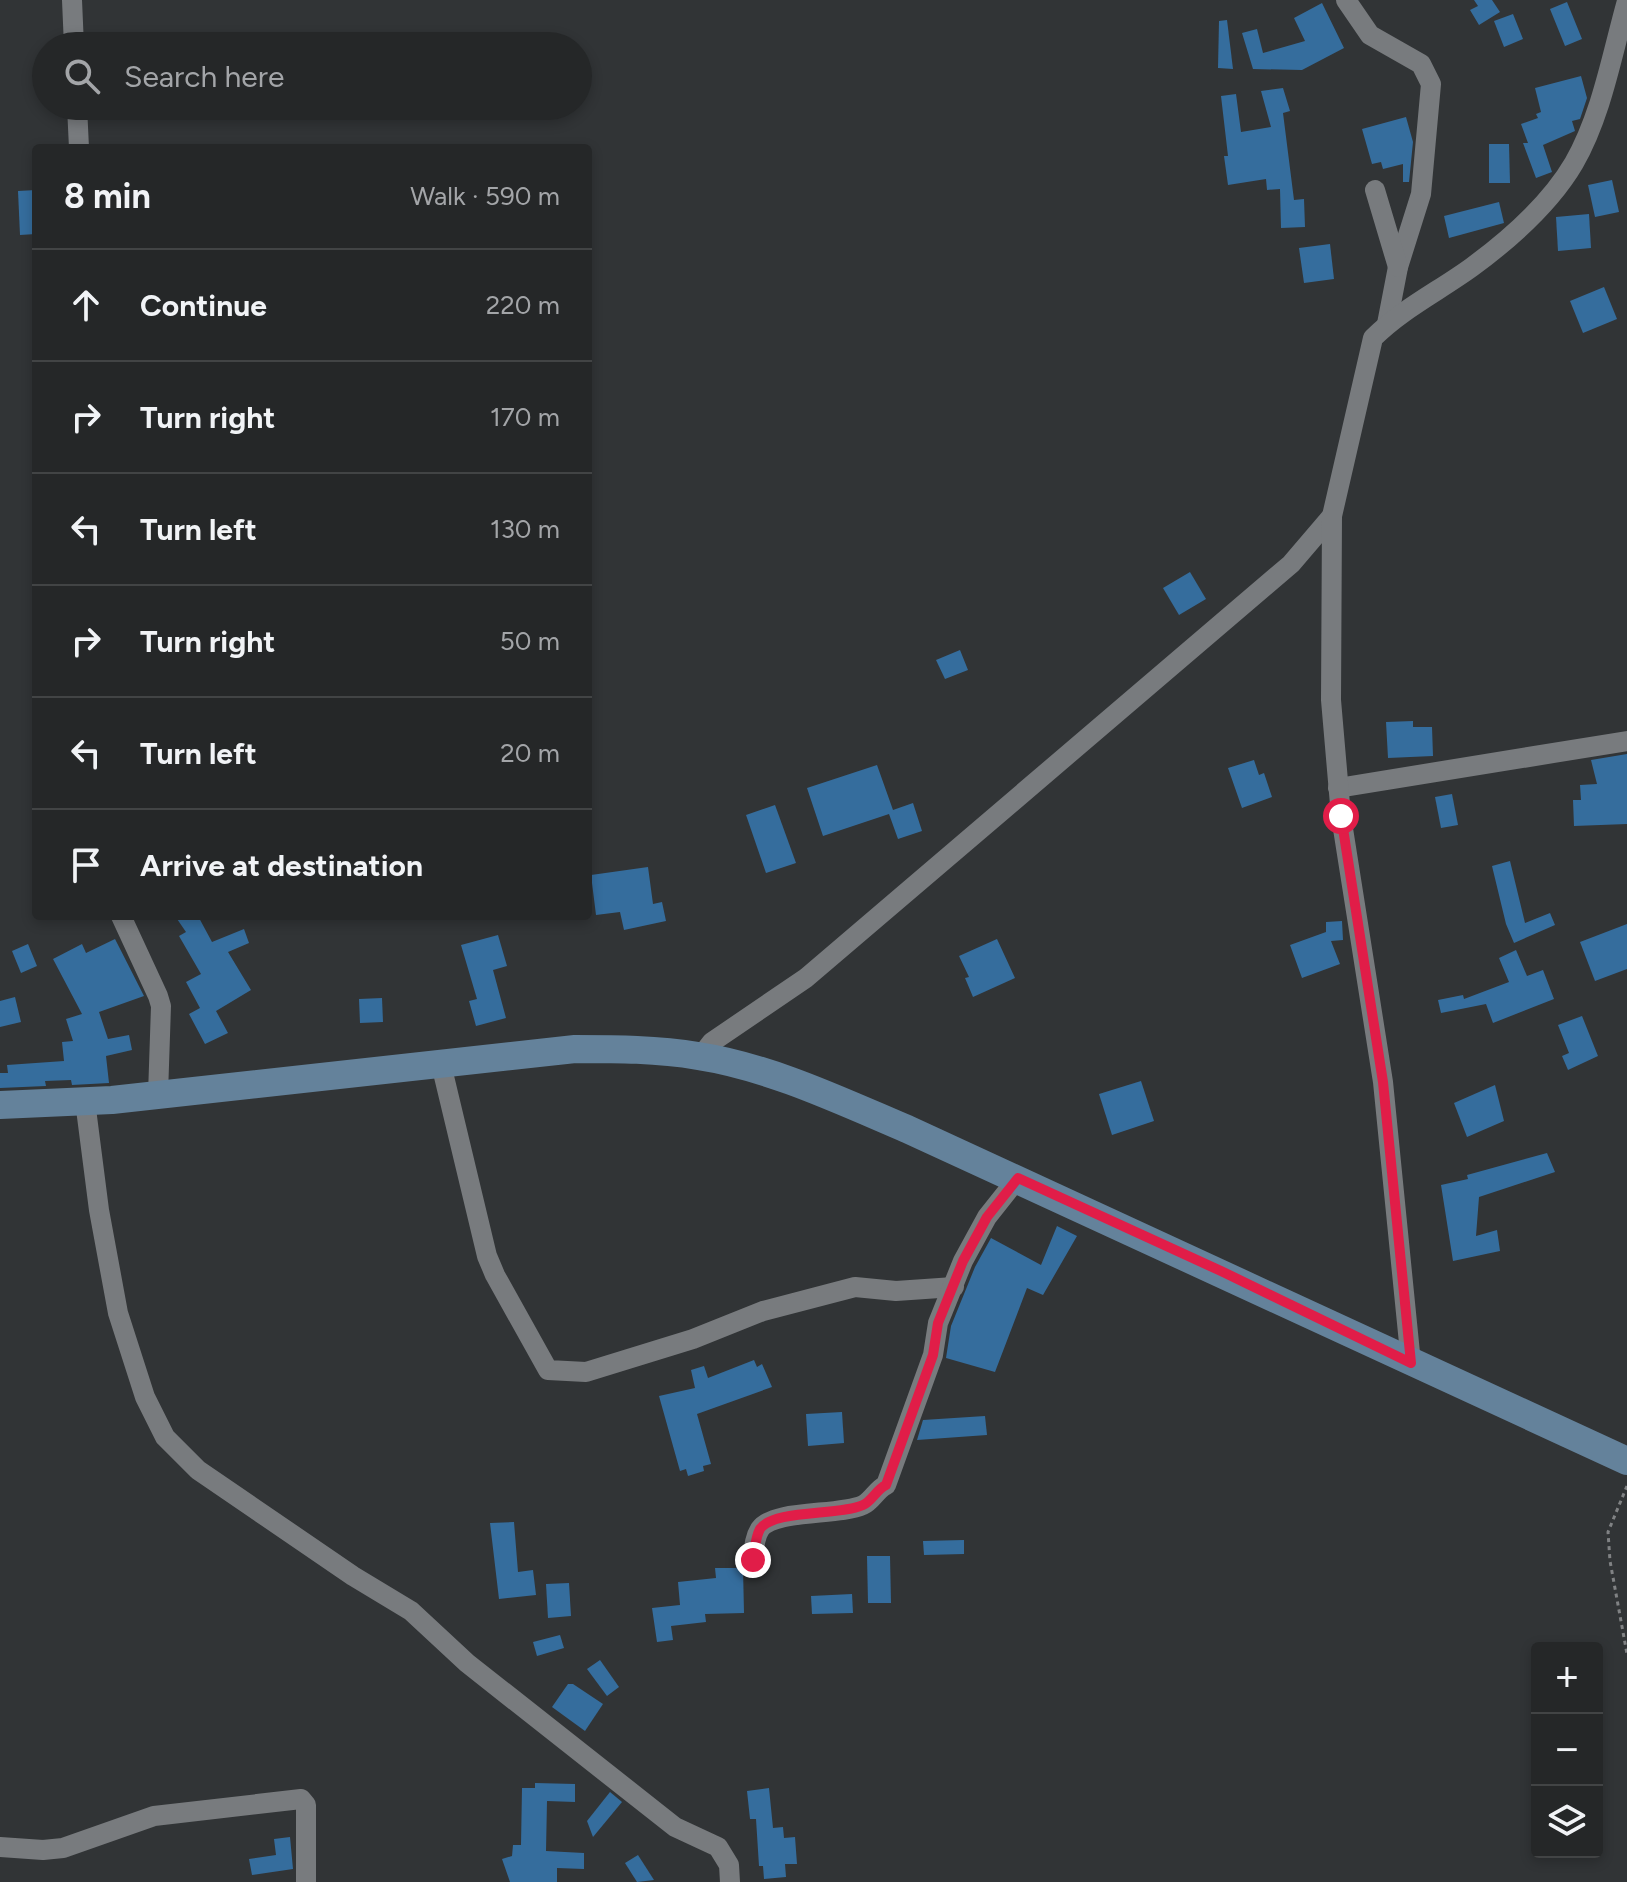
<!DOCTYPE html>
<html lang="en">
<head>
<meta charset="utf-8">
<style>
  body { margin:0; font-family:Figtree,sans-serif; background:#2d2f30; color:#f1f3f6 }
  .controls { position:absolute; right:24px; bottom:24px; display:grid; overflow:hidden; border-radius:8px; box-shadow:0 4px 12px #0003 }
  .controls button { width:72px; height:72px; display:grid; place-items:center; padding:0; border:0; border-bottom:2px solid #424445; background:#252728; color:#f1f3f6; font:40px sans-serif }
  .stop { position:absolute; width:24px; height:24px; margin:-18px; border:6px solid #e11d48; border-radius:50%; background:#fff }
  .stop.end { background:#e11d48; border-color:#fff; box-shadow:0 2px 8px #0008 }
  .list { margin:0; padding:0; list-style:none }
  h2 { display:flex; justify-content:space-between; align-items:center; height:104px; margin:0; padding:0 32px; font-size:34px }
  h2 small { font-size:26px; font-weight:400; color:#a3a5a8 }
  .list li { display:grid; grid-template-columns:52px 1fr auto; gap:24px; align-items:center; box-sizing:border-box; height:112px; padding:0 32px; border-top:2px solid #424445 }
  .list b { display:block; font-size:30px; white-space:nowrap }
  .list em { font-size:26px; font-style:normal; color:#a3a5a8 }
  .icon { flex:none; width:44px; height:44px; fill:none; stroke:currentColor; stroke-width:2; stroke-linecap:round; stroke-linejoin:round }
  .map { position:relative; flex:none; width:1627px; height:1882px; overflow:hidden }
  .search { position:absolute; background:#252728; box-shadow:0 4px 12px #0003; left:32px; top:32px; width:560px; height:88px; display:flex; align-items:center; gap:20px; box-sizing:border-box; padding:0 28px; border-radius:44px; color:#a3a5a8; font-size:30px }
  .panel { position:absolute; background:#252728; box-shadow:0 4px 12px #0003; left:32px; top:144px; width:560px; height:776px; border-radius:8px }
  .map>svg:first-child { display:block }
</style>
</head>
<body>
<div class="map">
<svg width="1627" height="1882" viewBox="0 0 1627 1882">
  <rect width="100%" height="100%" fill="#313436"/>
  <g fill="#356d9d">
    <polygon points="1474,0 1492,0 1500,12 1479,25 1470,10 1478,6"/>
    <polygon points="1567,2 1582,39 1565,46 1550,9"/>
    <polygon points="1322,3 1344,48 1302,70 1253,69 1242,33 1257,29 1263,53 1305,41 1294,18"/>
    <polygon points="1513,14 1523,39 1504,47 1494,21"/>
    <polygon points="1227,20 1233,69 1218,68 1219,21"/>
    <polygon points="1581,76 1587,98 1580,119 1572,121 1575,131 1543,145 1552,172 1536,178 1523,143 1528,143 1521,124 1538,118 1536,114 1541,112 1535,88"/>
    <polygon points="1283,88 1290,111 1283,113 1294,200 1304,199 1305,227 1281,228 1280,189 1267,190 1266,179 1228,185 1224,156 1228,156 1221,96 1236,94 1241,132 1271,127 1261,91"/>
    <polygon points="1406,117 1413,142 1409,182 1403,182 1403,164 1383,169 1381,162 1372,164 1362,129"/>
    <polygon points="1489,144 1509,144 1510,183 1489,183"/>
    <polygon points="1612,180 1619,212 1595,217 1588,185"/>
    <polygon points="36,190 36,234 20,235 18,191"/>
    <polygon points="1499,202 1504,223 1449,238 1444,216"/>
    <polygon points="1589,214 1591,248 1558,251 1556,217"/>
    <polygon points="1330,244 1334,279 1304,283 1299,248"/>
    <polygon points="1604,287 1617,319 1583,333 1570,301"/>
    <polygon points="1190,572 1206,599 1179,615 1163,588"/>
    <polygon points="960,650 968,670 945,679 936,660"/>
    <polygon points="1413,721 1413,727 1432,727 1433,756 1388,758 1386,722"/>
    <polygon points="1627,754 1627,824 1574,826 1573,800 1581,800 1580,785 1597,784 1591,760"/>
    <polygon points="1254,760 1259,775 1264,773 1272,797 1242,808 1228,768"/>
    <polygon points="877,765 893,810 913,803 922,831 898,839 889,814 823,836 807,788"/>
    <polygon points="1452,794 1458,825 1441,828 1435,797"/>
    <polygon points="775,805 796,863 766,873 746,815"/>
    <polygon points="1510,861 1525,923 1550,913 1555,925 1514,943 1506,924 1492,866"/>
    <polygon points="648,867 653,904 662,902 666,921 624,930 620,912 596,915 591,875"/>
    <polygon points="175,916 198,916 212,942 244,929 249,943 228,952 251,990 216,1011 228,1033 205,1044 189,1014 200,1008 186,982 201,974 179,936 186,932"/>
    <polygon points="1342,921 1343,940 1331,941 1340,964 1302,978 1290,945 1326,932 1326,922"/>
    <polygon points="1627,924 1627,969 1595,981 1580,942"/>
    <polygon points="498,935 507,966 493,970 506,1018 476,1026 469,1001 477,999 461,945"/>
    <polygon points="115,939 144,996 99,1012 108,1039 129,1035 132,1050 106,1056 109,1083 72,1085 71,1080 45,1081 46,1086 0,1088 0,1073 8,1073 7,1065 64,1061 62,1042 73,1041 66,1019 82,1014 53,959 82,944 86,953"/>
    <polygon points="997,939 1015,978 973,997 965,978 969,977 959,956"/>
    <polygon points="28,944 37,966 21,973 12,951"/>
    <polygon points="1516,950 1527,976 1543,970 1554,999 1493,1023 1486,1004 1441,1013 1438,1000 1463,995 1464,999 1509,982 1499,958"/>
    <polygon points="15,997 21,1022 0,1027 0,1001"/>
    <polygon points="382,998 383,1022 360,1023 359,999"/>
    <polygon points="1582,1016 1598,1056 1568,1070 1562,1056 1569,1053 1558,1025"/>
    <polygon points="1141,1081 1154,1121 1112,1135 1099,1094"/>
    <polygon points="1495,1085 1504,1121 1467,1137 1454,1103"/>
    <polygon points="1547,1153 1555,1172 1479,1197 1476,1236 1497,1230 1500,1251 1453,1261 1441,1185 1468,1179 1467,1175"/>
    <polygon points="1057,1226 1077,1236 1043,1295 1027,1288 995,1372 946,1358 951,1326 975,1267 991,1238 1041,1265"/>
    <polygon points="754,1360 757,1367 762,1364 772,1387 697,1414 711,1464 703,1466 704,1471 688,1476 686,1469 680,1471 659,1396 695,1388 691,1370 704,1366 708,1378"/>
    <polygon points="842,1412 844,1443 808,1446 806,1414"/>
    <polygon points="985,1416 987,1435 917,1440 923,1420"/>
    <polygon points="514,1522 518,1572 533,1570 536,1595 499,1599 490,1523"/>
    <polygon points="964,1540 964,1554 924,1555 923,1541"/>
    <polygon points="867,1556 890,1556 891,1603 868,1603"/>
    <polygon points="715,1568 743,1568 744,1613 705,1614 706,1622 671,1626 673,1640 657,1642 652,1608 680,1605 678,1582 716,1578"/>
    <polygon points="569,1583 571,1616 548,1618 546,1584"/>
    <polygon points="852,1594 853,1613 812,1614 811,1596"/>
    <polygon points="560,1635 564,1648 537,1656 533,1642"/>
    <polygon points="600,1660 619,1687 607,1696 587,1669"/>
    <polygon points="568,1684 573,1684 603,1704 585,1731 552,1707"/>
    <polygon points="535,1783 575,1784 575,1802 547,1801 546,1851 584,1853 584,1869 557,1868 557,1882 510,1882 502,1859 512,1856 513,1845 521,1845 522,1788 535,1788"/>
    <polygon points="769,1788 773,1828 783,1827 784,1838 795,1837 797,1864 785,1864 786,1877 764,1879 763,1866 759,1866 756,1819 750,1819 747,1791"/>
    <polygon points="610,1792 622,1802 593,1837 587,1821"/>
    <polygon points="290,1837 293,1869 252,1875 249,1859 276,1855 274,1839"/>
    <polygon points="638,1855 654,1880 637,1882 625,1863"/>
  </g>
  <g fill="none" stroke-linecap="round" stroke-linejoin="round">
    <polyline stroke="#808284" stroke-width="3" stroke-dasharray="4 4" stroke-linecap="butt" points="1627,1486 1608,1532 1610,1561 1627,1654"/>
    <g stroke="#787b7e" stroke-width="20">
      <polyline points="72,0 74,46"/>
      <polyline points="1346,0 1370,35 1421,64 1431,84 1421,194 1398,267 1387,324"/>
      <polyline points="77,106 79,148"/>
      <polyline points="1375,190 1398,267"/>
      <polyline points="1338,788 1627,741"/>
      <polyline points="121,916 158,996 161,1006 158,1095"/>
      <polyline points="701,1056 712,1042 806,978 1291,564 1332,516"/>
      <polyline points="441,1064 487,1256 495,1275 548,1370 586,1372 693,1339 763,1311 855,1287 896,1291 954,1287"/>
      <polyline points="85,1101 99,1210 118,1313 145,1397 165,1437 198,1470 353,1576 411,1611 467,1663 675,1827 718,1847 729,1865 730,1882"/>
      <path d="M1411,1363L1383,1082L1341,816L1331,700L1332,516L1373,338C1402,309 1439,291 1472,267C1510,239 1550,204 1574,163C1602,114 1612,54 1627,1"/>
      <path d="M753,1560C754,1550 754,1538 760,1529C774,1509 839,1516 863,1505C872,1501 876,1490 886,1485L933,1355L938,1323L963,1261L987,1217L1018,1178"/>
      <polyline points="0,1847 43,1850 63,1848 154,1816 301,1799 306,1805 306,1882"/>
    </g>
    <path stroke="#64829b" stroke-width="28" d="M0,1105L112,1100L575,1049C617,1049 657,1049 698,1056C770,1067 841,1101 907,1129L1627,1461"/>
  </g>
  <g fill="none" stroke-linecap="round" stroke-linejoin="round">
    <path stroke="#e11d48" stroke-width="10" d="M753,1560C755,1550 755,1538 760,1529C774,1509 839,1516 863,1505C872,1501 876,1490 886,1485L933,1355L938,1323L963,1261L987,1217L1018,1178L1221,1271L1411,1363L1383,1082L1341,816"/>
  </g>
</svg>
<div class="controls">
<button>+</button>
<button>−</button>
<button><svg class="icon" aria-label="layers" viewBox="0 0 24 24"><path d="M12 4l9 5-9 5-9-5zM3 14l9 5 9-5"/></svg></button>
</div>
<div class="stop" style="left:1341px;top:816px"></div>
<div class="stop end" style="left:753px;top:1560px"></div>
<div class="search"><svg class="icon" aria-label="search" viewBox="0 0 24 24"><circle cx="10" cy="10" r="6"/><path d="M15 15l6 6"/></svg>Search here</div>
<section class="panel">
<h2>8 min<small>Walk · 590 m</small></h2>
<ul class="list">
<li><svg class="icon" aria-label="ahead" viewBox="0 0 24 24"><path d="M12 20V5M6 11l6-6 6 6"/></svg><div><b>Continue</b></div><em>220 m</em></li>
<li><svg class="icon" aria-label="right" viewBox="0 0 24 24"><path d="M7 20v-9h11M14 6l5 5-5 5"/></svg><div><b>Turn right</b></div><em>170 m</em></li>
<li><svg class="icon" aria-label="left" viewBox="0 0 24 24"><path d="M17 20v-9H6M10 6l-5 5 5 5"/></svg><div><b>Turn left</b></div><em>130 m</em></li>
<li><svg class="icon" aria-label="right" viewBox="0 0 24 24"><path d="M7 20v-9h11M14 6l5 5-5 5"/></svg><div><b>Turn right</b></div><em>50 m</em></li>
<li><svg class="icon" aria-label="left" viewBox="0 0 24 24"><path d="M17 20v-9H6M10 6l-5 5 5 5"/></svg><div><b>Turn left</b></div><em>20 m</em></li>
<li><svg class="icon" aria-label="arrive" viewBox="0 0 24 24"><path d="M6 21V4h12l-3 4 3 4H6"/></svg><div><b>Arrive at destination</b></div></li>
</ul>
</section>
</div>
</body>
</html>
